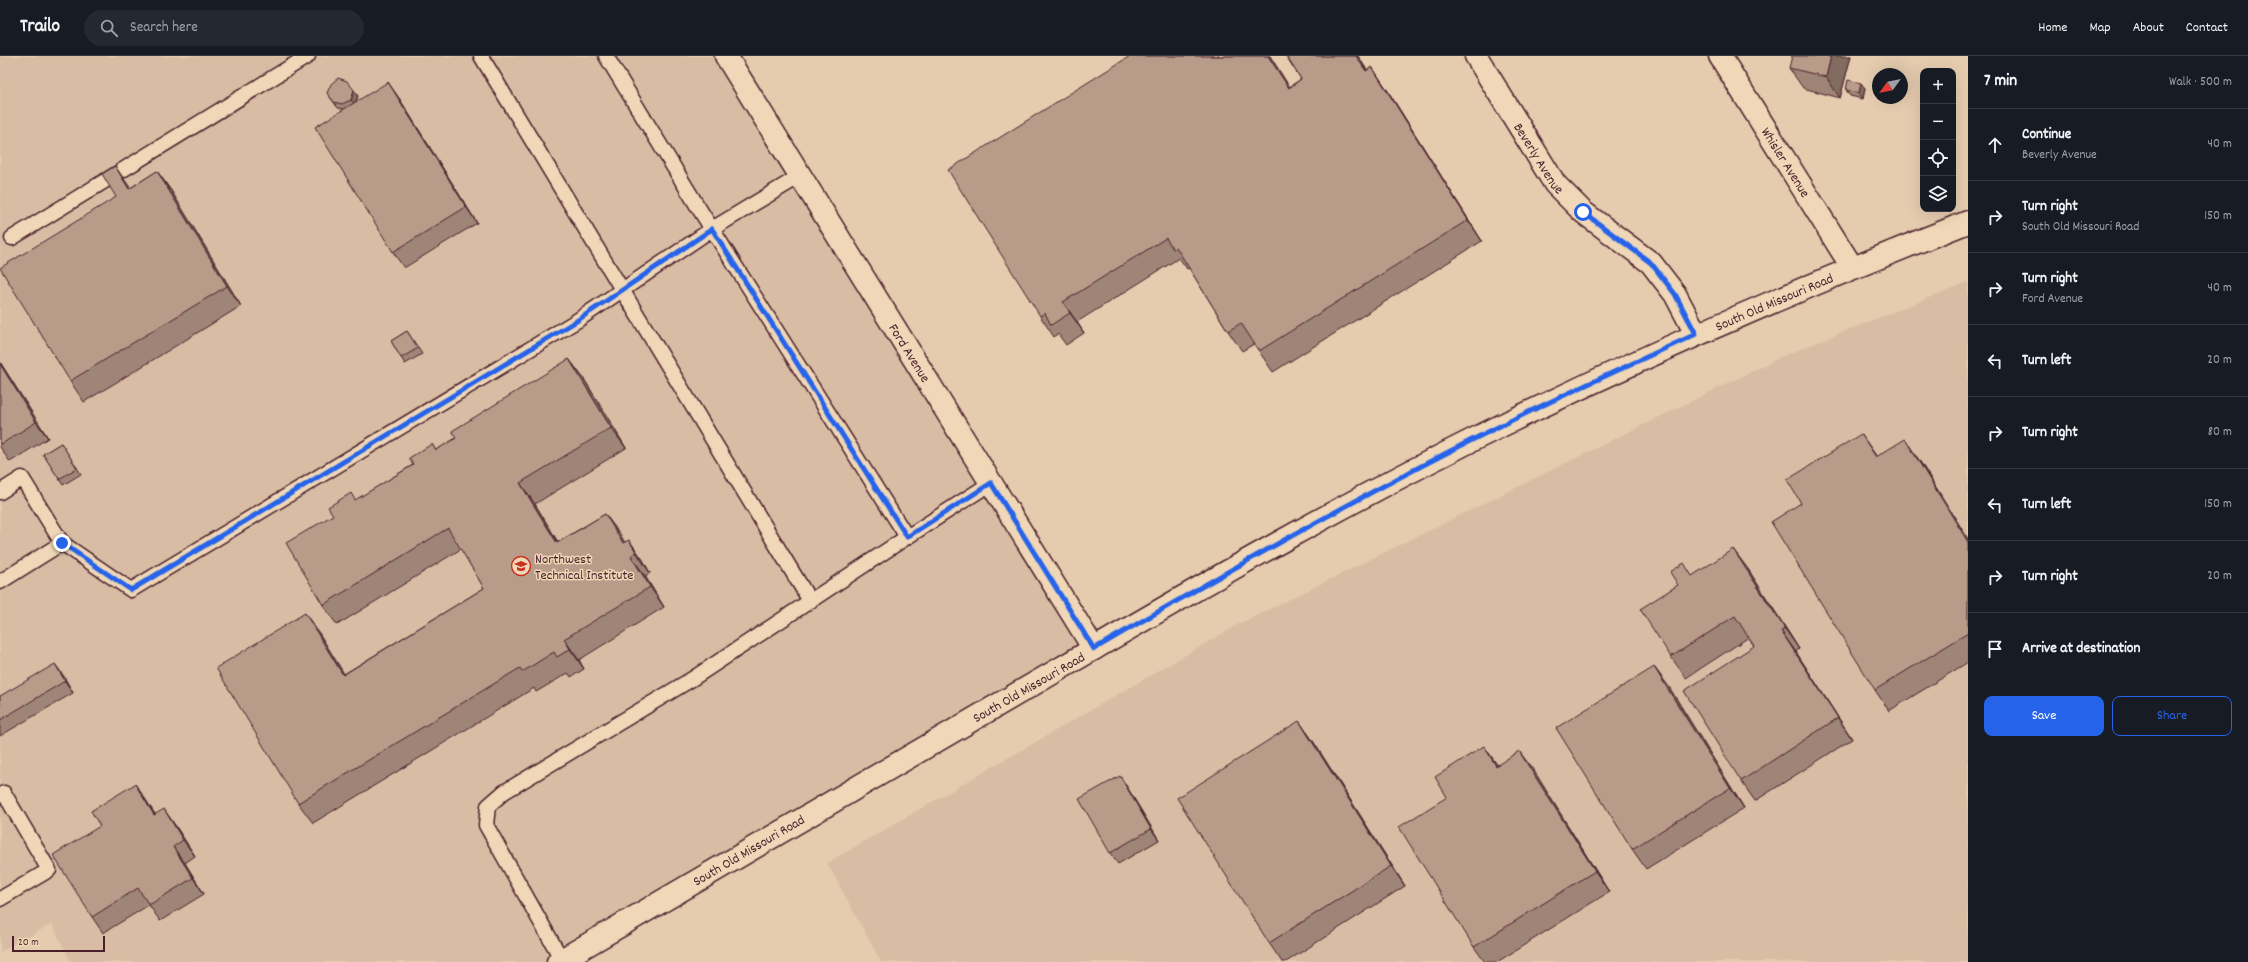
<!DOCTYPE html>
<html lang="en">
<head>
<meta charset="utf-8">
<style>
  body { margin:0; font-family:Dekko,sans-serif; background:#242831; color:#f1f3f6 }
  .controls { position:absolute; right:12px; top:12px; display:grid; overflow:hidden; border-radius:8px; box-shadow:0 4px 16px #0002 }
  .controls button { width:36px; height:36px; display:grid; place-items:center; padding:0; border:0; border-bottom:1px solid #363941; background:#171b24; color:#f1f3f6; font:20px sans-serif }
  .compass { position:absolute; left:1872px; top:12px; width:36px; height:36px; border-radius:50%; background:#171b24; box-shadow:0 4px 16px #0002; rotate:237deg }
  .scale { position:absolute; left:12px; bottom:10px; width:93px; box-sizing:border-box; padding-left:4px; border:2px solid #4a1f2b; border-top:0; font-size:11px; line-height:14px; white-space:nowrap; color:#4a1f2b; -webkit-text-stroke:3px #efd7b7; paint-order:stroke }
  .stop { position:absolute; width:12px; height:12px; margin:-9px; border:3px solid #2563eb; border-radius:50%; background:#fff }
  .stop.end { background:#2563eb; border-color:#fff; box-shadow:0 1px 4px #0008 }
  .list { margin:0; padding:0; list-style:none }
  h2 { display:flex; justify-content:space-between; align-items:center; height:52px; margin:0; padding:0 16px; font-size:17px }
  h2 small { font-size:13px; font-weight:400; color:#9ea1a6 }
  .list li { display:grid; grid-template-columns:26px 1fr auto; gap:12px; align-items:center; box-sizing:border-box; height:72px; padding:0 16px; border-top:1px solid #363941 }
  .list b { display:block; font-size:15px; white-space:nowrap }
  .list p { margin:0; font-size:13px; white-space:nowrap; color:#9ea1a6 }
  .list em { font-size:13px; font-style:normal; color:#9ea1a6 }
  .actions { display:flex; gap:8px; padding:12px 16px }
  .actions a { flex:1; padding:9px 0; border:1px solid #2563eb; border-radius:8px; text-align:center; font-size:14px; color:#2563eb }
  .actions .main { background:#2563eb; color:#fff }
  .icon { flex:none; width:22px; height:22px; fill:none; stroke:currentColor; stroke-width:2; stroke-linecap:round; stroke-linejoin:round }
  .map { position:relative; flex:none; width:1968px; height:906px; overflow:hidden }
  header { display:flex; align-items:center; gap:24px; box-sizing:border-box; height:56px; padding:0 20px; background:#171b24; border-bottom:1px solid #363941 }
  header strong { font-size:19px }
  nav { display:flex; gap:22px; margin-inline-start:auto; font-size:14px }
  .search { width:280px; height:36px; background:#242831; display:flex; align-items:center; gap:10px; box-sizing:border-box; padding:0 14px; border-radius:22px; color:#9ea1a6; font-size:15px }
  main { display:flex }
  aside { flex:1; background:#171b24 }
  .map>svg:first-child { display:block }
</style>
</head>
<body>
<header>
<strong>Trailo</strong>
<div class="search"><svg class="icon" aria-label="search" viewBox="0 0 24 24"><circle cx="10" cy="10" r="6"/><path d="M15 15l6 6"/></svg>Search here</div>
<nav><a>Home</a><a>Map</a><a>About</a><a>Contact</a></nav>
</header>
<main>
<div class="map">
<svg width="1968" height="906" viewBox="0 0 1968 906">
  <rect width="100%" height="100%" fill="#e5ccaf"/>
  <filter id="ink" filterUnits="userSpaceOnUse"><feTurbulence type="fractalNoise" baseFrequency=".025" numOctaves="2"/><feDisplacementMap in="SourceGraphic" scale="8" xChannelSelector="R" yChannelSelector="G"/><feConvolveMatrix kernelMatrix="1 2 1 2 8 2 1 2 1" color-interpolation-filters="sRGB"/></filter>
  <g filter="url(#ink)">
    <g fill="#d8bda4">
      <polygon points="0,0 726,0 1094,593 560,906 71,906 52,868 0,896"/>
      <polygon points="1968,226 1968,906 881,906 827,807 1237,569 1783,300"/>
    </g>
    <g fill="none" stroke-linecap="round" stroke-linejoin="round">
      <defs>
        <g id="lane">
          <polyline points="481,0 810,545"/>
          <polyline points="606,0 698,151 907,481 991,427"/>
          <polyline points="12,182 308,0"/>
          <polyline points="0,436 22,422 62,487"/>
          <polyline points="0,526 62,487 131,534 578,264 712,173 800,120"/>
          <polyline points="0,739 4,737 49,814 0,843"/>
          <polyline points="562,904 486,769 488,750 504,736 692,623 907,481"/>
        </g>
        <g id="street">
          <path id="s1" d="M726,0L1094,593"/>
          <path id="s2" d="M1476,0L1555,128L1583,156L1651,207L1675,238L1696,278"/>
          <path id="s3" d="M1720,0L1852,211"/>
        </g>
        <g id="secondary">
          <path id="s4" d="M558,906C723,808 889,711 1056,615C1206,527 1356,440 1513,364C1662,292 1814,226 1968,166"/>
        </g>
      </defs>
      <use href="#lane" stroke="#4a1f2b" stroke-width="17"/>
      <use href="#street" stroke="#4a1f2b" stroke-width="25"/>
      <use href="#secondary" stroke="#4a1f2b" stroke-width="25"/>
      <use href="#lane" stroke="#efd7b7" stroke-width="14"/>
      <use href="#street" stroke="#efd7b7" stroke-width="22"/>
      <use href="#secondary" stroke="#efd7b7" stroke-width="22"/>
    </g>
    <g fill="#9f8577" stroke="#4a1f2b">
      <polygon points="1130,0 1270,0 1289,31 1301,23 1286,0 1358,0 1367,14 1372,11 1386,32 1482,185 1273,316 1254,288 1242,295 1228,275 1189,212 1187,213 1179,202 1077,266 1084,277 1066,289 1058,278 1054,281 1040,260"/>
      <polygon points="1851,0 1840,42 1803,32 1789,12"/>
      <polygon points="1865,32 1863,43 1850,40 1846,34"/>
      <polygon points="327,37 358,40 356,46 399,42 477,167 404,212 393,196 344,53 338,52"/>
      <polygon points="157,115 172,136 241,250 84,346 70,325 116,141"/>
      <polygon points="407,275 422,298 405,308 391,285"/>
      <polygon points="569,303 584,323 626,392 535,448 558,486 605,458 625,487 629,484 643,504 650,517 645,520 664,551 579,604 584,613 571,621 568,617 536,636 534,632 313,767 298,747 319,577 344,618 484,532 461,493 337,569 323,549 333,459 356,444 456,382"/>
      <polygon points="0,306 48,382 10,406 0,391"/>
      <polygon points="61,387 81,418 63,429 43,398"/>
      <polygon points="1877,401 1919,404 1968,483 1968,606 1889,655 1875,634"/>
      <polygon points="1748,513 1799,593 1796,596 1852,683 1755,745 1741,725 1754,590 1749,581 1686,622 1671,601 1692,520"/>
      <polygon points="1654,611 1669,631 1744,752 1646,813 1632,793"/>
      <polygon points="63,619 73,637 0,680 0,640"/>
      <polygon points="1299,665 1313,685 1405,830 1286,906 1282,906 1269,887"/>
      <polygon points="1484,690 1497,709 1534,715 1609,836 1497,906 1485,906 1474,891 1447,741"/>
      <polygon points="1120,720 1127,731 1159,784 1118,808 1110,797"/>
      <polygon points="135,728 155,758 175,769 195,800 185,807 204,838 160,865 149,849 103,877 92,861 100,770"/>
    </g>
    <g fill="#826c61" stroke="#4a1f2b">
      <polygon points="1268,0 1270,0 1303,52 1289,32"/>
      <polygon points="1356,0 1358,0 1380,35 1366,15"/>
      <polygon points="1831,0 1851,0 1840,42 1826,21"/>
      <polygon points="1372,11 1386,32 1482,185 1468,164"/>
      <polygon points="388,26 399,42 477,167 466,151"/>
      <polygon points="1861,27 1865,32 1863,43 1859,37"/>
      <polygon points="354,34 358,40 355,49 351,44"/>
      <polygon points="115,110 129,130 143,153 129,133"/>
      <polygon points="157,115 172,136 241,250 227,230"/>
      <polygon points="1063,246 1077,266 1084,277 1070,257"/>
      <polygon points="569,303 584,323 626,392 611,372"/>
      <polygon points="0,306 48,382 36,366 0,308"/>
      <polygon points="1861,378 1875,398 1890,422 1876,401"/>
      <polygon points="1905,383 1919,404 1968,483 1968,486"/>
      <polygon points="520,427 535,448 571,508 557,487"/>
      <polygon points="605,458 620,478 632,499 623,487"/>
      <polygon points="629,484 643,504 650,517 636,496"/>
      <polygon points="1733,493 1748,513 1799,593 1785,573"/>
      <polygon points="631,500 645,520 664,551 650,531"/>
      <polygon points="305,557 319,577 357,639 343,619"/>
      <polygon points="1781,575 1796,596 1852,683 1838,662"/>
      <polygon points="564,583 579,604 584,613 570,593"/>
      <polygon points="55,608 63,619 73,637 65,625"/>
      <polygon points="1654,611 1669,631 1744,752 1730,732"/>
      <polygon points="1299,665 1313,685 1405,830 1391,810"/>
      <polygon points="1484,690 1498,710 1496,710"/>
      <polygon points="1519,695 1534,715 1609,836 1595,815"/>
      <polygon points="1120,720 1127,731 1159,784 1151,773"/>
      <polygon points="135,728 146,744 165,775 154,759"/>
      <polygon points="164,753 175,769 195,800 183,784"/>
      <polygon points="173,791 185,807 204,838 193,822"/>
    </g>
    <g fill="#b99b8a" stroke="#4a1f2b">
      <polygon points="1130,0 1268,0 1289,32 1301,23 1286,0 1356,0 1366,15 1372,11 1468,164 1259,295 1241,267 1228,275 1176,191 1173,193 1166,182 1063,246 1070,257 1051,269 1045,257 1040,260 948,114"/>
      <polygon points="1792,0 1831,0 1826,21 1789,12"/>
      <polygon points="338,22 347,25 354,34 351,44 342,48 334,46 327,37 331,28"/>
      <polygon points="1848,24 1861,27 1859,37 1846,34"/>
      <polygon points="388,26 466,151 393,196 315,71"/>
      <polygon points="115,110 129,133 157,115 227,230 70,325 0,212 116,141 102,118"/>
      <polygon points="407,275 418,292 401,302 391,285"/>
      <polygon points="569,303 611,372 520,427 557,487 605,458 623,487 629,484 636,496 631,500 650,531 564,583 570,593 557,601 554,596 522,616 520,612 298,747 216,612 305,557 343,619 484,532 448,472 323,549 286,487 333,459 328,451 351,437 355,444 413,409 409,402 432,388 436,394 456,382 452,375"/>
      <polygon points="0,308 36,366 0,389"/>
      <polygon points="1861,378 1876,401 1905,383 1968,486 1968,577 1875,634 1771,466 1801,447 1787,424"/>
      <polygon points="61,387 77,412 59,423 43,398"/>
      <polygon points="1733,493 1785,573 1781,575 1838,662 1741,725 1684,635 1754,590 1735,560 1671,601 1640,553 1678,529 1670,516 1684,507 1692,520"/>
      <polygon points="55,608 65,625 0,664 0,640"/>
      <polygon points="1654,611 1730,732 1632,793 1556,672"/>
      <polygon points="1299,665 1391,810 1269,887 1177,742"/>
      <polygon points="1484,690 1496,710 1519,695 1595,815 1474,891 1399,771 1447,741 1435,721"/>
      <polygon points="1120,720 1151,773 1110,797 1079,743"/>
      <polygon points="135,728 154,759 164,753 183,784 173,791 193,822 149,849 138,832 92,861 53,799 100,770 91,755"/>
    </g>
  </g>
  <g fill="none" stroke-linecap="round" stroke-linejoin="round" filter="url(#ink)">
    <path stroke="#2563eb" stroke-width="5" d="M62,487L131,534L578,264L712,173L907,481L991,427L1094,593C1231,513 1368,435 1510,365C1572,335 1634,307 1696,278L1675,238L1651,207L1583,156"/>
  </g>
  <defs>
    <symbol id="university-ring" viewBox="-11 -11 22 22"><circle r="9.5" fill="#efd7b7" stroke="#c8321e" stroke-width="1.5"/><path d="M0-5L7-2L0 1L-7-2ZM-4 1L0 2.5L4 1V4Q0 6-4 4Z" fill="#c8321e"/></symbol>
  </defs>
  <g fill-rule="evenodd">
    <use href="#university-ring" x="510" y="499" width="22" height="22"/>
  </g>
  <g text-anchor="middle" stroke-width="3" stroke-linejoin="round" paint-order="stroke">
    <g font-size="14" fill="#4a1f2b" stroke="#efd7b7">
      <text dy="5" stroke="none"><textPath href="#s2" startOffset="120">Beverly Avenue</textPath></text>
      <text dy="5" stroke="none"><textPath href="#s3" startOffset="125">Whisler Avenue</textPath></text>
      <text dy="5" stroke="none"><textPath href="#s4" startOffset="1385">South Old Missouri Road</textPath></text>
      <text dy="5" stroke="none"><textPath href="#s1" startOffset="349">Ford Avenue</textPath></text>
      <text dy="5" stroke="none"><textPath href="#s4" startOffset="545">South Old Missouri Road</textPath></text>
      <text dy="5" stroke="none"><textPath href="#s4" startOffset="221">South Old Missouri Road</textPath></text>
    </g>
    <g font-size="14" fill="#4a1f2b" stroke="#efd7b7" text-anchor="start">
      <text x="535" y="507">Northwest<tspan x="535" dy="16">Technical Institute</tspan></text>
    </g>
  </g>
</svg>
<div class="controls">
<button>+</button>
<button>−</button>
<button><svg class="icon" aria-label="locate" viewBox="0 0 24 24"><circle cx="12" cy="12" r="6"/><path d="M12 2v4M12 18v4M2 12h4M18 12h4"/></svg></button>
<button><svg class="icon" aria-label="layers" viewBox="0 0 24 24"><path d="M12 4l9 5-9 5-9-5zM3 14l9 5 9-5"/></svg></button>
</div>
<svg class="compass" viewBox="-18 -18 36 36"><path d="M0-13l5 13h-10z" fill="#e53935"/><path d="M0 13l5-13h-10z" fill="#9ea1a6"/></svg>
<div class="scale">20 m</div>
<div class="stop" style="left:1583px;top:156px"></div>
<div class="stop end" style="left:62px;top:487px"></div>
</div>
<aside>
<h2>7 min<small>Walk · 500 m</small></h2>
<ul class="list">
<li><svg class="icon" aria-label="ahead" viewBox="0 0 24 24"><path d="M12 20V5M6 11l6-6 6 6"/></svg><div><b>Continue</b><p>Beverly Avenue</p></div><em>40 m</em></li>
<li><svg class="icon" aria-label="right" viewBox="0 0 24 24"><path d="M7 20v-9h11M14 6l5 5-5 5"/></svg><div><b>Turn right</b><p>South Old Missouri Road</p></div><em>150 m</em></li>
<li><svg class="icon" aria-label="right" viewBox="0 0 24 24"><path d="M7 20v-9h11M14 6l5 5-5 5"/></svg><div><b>Turn right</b><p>Ford Avenue</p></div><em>40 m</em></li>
<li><svg class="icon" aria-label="left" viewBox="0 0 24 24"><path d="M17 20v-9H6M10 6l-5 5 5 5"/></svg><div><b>Turn left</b></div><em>20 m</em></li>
<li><svg class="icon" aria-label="right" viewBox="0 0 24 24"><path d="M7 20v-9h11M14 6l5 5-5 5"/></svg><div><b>Turn right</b></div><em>80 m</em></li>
<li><svg class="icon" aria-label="left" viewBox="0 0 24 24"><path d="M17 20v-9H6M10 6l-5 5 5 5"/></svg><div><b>Turn left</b></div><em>150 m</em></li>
<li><svg class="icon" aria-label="right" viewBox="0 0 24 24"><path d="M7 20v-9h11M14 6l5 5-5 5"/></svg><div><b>Turn right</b></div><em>20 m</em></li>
<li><svg class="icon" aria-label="arrive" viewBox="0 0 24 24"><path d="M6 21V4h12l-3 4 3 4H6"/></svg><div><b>Arrive at destination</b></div></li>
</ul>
<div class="actions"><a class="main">Save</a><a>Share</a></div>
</aside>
</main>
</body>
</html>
